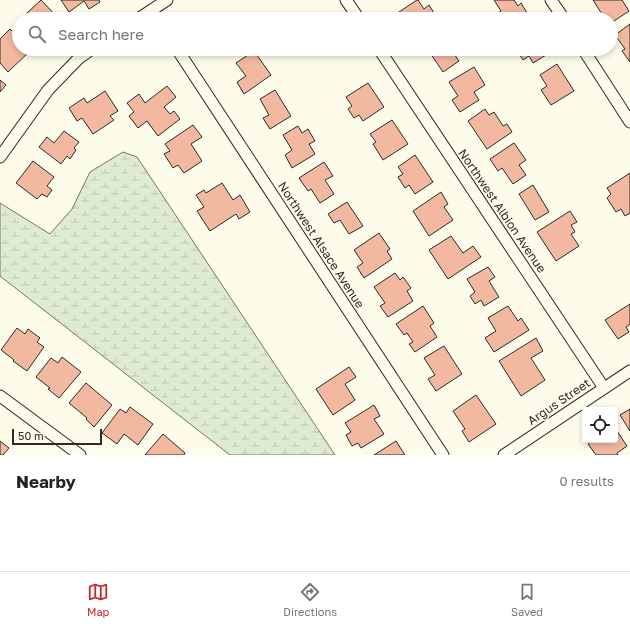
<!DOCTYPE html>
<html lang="en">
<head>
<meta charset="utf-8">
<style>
  body { margin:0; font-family:"Golos Text",sans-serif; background:#f6f6f6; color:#222 }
  .controls { position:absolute; right:12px; bottom:12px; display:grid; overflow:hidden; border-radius:4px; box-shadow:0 2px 6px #0003 }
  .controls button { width:36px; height:36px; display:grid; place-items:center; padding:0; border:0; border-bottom:1px solid #e0e0e0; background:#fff; color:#222; font:20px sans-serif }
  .scale { position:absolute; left:12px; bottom:10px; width:90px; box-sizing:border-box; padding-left:4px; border:2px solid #2b2b2b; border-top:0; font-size:11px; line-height:14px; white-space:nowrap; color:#2b2b2b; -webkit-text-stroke:3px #fdfbea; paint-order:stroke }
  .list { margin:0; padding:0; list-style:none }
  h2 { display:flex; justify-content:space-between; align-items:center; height:52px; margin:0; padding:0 16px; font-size:17px }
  h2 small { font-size:13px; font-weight:400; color:#767676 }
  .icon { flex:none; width:22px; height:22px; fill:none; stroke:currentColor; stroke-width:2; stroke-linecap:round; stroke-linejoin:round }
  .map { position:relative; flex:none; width:630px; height:455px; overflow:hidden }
  .search { position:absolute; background:#fff; box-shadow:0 2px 6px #0003; left:12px; right:12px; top:12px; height:44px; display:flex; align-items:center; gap:10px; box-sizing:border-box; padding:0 14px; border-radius:22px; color:#767676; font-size:15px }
  .sheet { height:116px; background:#fff }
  nav { display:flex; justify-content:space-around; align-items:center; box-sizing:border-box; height:56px; border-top:1px solid #e0e0e0; background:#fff; font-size:11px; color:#767676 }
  nav a { display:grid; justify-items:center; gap:2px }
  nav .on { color:#c62828 }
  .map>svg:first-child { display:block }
</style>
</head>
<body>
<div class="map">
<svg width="630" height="455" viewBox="0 0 630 455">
  <defs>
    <pattern id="wetland-marsh" width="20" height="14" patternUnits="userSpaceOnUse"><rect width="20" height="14" fill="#deebd1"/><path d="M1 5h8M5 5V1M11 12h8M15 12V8" fill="none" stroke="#bfcab4"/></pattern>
  </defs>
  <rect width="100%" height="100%" fill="#fdfbea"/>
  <polygon fill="url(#wetland-marsh)" stroke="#74746e" points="123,152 137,157 335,455 230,455 0,276 0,203 50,234 72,209 90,172"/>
  <g fill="#f2b8a0" stroke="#2b2b2b">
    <polygon points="41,0 59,19 30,19 31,18 27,13"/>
    <polygon points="61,0 99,0 100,2 89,9 84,1 69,12"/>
    <polygon points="417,0 418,0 424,9 429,5 434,13 429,17 430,19 400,19 396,14"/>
    <polygon points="494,0 514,0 518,6 521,3 529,16 524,19 497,19 494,15 501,11"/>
    <polygon points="593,0 622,0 629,11 611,23 611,19 605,19"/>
    <polygon points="630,24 630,62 622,51 625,49 615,35"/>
    <polygon points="10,29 19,38 19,49 29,49 31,50 8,72 0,63 0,39"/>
    <polygon points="430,49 461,49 454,54 459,61 443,72 428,50"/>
    <polygon points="516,49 543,49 546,55 533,63 529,56 523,60"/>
    <polygon points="254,51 271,75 244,94 237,82 246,76 236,63"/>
    <polygon points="557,64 574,91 551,105 541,90 547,86 540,75"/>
    <polygon points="474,67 485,85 474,92 479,100 460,112 452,100 458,96 449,82"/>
    <polygon points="0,80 6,85 0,92"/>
    <polygon points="368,83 384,107 363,121 359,115 354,118 348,109 352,106 346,97"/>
    <polygon points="167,86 176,97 164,107 170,114 174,111 180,119 158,136 147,121 138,128 129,116 134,112 127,103 139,94 145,103"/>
    <polygon points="275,90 291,116 270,129 263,118 269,115 260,99"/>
    <polygon points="105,91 118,111 110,116 114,120 93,134 82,118 77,121 69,108 84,98 87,103"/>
    <polygon points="485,109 489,115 494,112 503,126 507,124 512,132 487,149 468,121"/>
    <polygon points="392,120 408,144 383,160 373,144 376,142 370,134"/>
    <polygon points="193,125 202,137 191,144 202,161 184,173 178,165 173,168 164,154 170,151 165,144"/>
    <polygon points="298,126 302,133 308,129 315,141 309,144 315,154 292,168 285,155 292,150 283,135"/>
    <polygon points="64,131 79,142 74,148 76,150 70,159 67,156 61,164 39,147 47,137 54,143"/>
    <polygon points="514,143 526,160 519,165 526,175 513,184 502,168 498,171 490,159"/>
    <polygon points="415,155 433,182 415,194 409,185 405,188 398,177 403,174 398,167"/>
    <polygon points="33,161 54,177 47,186 52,190 47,197 42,194 37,199 16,183"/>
    <polygon points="324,162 333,176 325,180 334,194 320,203 311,189 308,191 299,178"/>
    <polygon points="630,173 630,213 625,216 621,209 616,212 607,198 611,194 607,188"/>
    <polygon points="222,183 233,200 240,195 250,212 239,219 236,214 210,231 197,211 204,207 196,195 204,190 206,193"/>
    <polygon points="533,185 549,212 535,220 519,194"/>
    <polygon points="441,192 448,204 444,207 453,220 429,236 413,211"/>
    <polygon points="347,202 363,226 349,234 340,220 334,223 328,214"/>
    <polygon points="570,211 577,222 571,225 575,232 571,234 579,246 556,261 537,232"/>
    <polygon points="379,233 390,249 387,251 392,259 364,278 357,267 363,263 354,250"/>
    <polygon points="451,236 463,253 473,246 481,257 448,279 429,250"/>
    <polygon points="488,267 495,277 489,281 499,297 484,306 481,300 475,304 470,296 475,292 467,279"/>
    <polygon points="395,273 400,280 403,277 411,288 407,291 413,301 388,317 380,306 385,303 374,287"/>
    <polygon points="630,304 630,324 626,327 629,332 618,339 605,320"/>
    <polygon points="423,306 434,323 430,326 437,337 415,352 409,344 413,342 407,333 404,335 396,324"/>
    <polygon points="508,306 518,321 521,318 529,330 494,352 485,338 496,331 488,318"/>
    <polygon points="17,328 25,334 28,329 40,338 37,342 44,347 27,371 13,361 14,360 1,350"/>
    <polygon points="536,338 543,351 531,358 545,380 521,396 499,361"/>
    <polygon points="444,346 462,374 436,391 428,379 435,375 424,358"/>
    <polygon points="62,357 81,372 59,398 48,389 50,388 36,377 51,358 58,363"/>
    <polygon points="349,367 356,377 345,384 355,400 333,415 316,389"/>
    <polygon points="86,383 112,405 94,427 86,419 87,418 69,403"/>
    <polygon points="476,395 496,424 469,442 462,431 465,429 453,411"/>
    <polygon points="374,405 380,416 374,419 384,434 361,448 358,443 352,446 346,435 351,432 345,423"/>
    <polygon points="130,407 153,424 138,445 124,434 117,444 102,433 120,409 126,413"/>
    <polygon points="630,409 630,431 620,415"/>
    <polygon points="615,428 627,446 617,453 618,455 596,455 588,444 594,440 615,440"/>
    <polygon points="163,434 185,453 184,455 145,455"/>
    <polygon points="0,441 9,448 3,455 0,455"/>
    <polygon points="396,441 405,455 374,455"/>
  </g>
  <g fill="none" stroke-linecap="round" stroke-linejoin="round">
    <defs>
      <g id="street">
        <polyline points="346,0 359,19"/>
        <polyline points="551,0 564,19"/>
        <polyline points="152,10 157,19"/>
        <polyline points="138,19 167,0"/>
        <polyline points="177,49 443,455"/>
        <polyline points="379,49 604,388"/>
        <polyline points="583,49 630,122"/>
        <polyline points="0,157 48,90 79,58 92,49"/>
        <polyline points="0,396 80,455"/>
        <polyline points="504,455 630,371"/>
      </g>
    </defs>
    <use href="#street" stroke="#2b2b2b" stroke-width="13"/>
    <use href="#street" stroke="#fdfbea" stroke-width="11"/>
  </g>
  <g text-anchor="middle" stroke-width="3" stroke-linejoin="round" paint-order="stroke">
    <g font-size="12" fill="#2b2b2b" stroke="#fdfbea">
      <text transform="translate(502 211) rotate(56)" y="4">Northwest Albion Avenue</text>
      <text transform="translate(321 245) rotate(57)" y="4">Northwest Alsace Avenue</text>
      <text transform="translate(559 402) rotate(-34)" y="4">Argus Street</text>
    </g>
  </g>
</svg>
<div class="controls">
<button><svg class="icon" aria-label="locate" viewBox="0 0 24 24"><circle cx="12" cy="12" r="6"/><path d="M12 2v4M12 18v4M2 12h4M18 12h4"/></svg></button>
</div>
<div class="scale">50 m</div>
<div class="search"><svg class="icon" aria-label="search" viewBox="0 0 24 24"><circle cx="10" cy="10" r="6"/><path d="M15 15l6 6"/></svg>Search here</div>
</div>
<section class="sheet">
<h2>Nearby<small>0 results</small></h2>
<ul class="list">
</ul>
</section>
<nav>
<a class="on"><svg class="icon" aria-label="map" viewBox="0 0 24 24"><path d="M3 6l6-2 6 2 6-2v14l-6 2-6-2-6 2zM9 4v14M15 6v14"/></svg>Map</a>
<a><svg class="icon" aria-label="directions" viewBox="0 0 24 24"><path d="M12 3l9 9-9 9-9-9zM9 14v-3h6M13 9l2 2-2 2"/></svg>Directions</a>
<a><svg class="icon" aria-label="saved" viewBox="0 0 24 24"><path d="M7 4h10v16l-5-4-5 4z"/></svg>Saved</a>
</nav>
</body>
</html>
